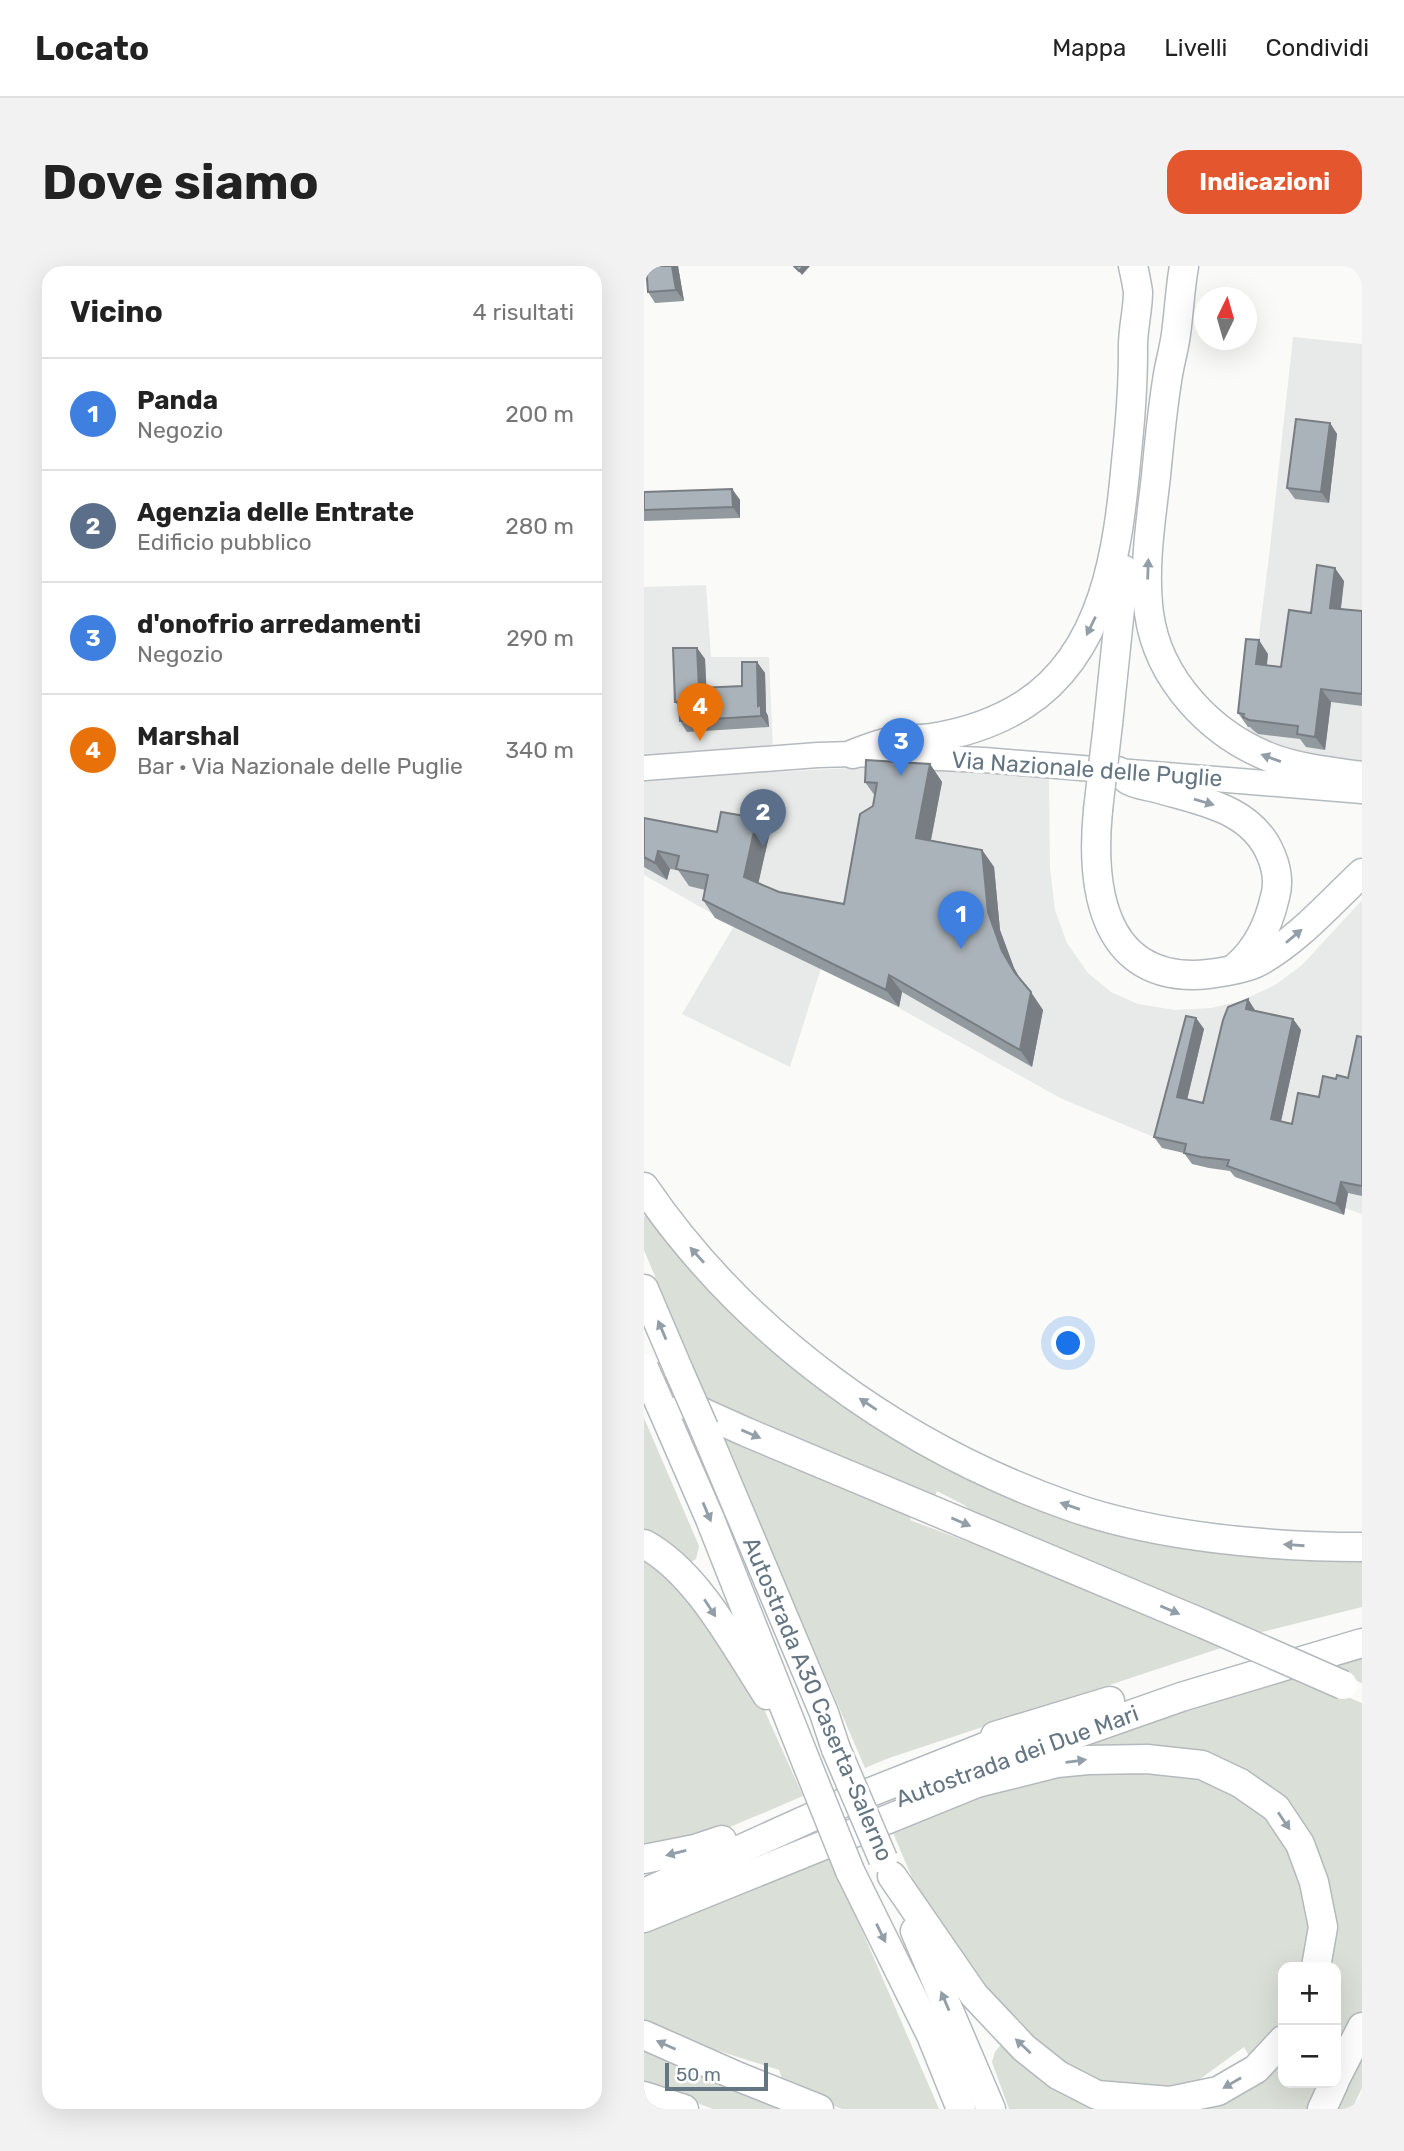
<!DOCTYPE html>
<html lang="it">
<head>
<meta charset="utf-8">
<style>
  body { margin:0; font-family:Rubik,sans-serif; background:#f2f2f2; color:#222 }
  .controls { position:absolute; right:21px; bottom:21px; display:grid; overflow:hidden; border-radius:14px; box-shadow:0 7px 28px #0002 }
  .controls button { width:63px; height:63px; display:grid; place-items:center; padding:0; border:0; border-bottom:2px solid #e0e0e0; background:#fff; color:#222; font:35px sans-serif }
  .compass { position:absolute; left:550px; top:21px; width:63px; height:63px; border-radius:50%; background:#fff; box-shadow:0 7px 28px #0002; rotate:5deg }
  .scale { position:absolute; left:21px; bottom:18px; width:103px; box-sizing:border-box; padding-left:7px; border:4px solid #657683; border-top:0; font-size:19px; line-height:24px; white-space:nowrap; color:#657683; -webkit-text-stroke:5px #fff; paint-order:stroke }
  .you { position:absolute; left:425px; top:1078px; width:24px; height:24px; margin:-18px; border:5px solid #fff; border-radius:50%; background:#1a73e8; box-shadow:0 0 0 10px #1a73e833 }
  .badge { display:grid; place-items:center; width:46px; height:46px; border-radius:50%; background:#e4572e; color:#fff; font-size:23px; font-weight:700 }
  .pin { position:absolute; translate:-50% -58px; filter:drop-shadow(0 2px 4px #0008) }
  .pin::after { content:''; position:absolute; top:37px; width:24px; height:21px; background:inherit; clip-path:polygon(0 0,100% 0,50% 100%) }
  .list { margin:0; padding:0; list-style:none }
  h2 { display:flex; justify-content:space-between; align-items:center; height:91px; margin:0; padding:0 28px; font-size:30px }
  h2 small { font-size:23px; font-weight:400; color:#767676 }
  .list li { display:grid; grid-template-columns:46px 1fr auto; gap:21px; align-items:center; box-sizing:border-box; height:112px; padding:0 28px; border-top:2px solid #e0e0e0 }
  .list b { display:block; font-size:26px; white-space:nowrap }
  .list p { margin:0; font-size:23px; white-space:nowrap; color:#767676 }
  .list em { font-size:23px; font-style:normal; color:#767676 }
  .map { position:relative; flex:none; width:718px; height:1843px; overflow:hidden; border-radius:21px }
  header { display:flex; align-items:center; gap:42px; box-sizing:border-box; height:98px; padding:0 35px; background:#fff; border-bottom:2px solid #e0e0e0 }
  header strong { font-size:33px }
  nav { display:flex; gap:38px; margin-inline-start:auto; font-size:24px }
  .intro { display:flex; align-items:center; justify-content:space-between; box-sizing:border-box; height:168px; padding:0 42px }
  h1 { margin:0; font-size:49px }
  .button { padding:18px 32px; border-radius:21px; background:#e4572e; color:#fff; font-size:24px; font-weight:700 }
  main { display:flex; gap:42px; padding:0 42px }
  aside { flex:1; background:#fff; border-radius:21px; box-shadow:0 7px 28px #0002 }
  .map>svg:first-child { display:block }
</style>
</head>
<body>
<header>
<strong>Locato</strong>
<nav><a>Mappa</a><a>Livelli</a><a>Condividi</a></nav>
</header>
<div class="intro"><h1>Dove siamo</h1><a class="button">Indicazioni</a></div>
<main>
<aside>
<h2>Vicino<small>4 risultati</small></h2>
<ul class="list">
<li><span class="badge" style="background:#3f7fe0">1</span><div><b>Panda</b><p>Negozio</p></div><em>200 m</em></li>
<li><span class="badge" style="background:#5c6f8a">2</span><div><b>Agenzia delle Entrate</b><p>Edificio pubblico</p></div><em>280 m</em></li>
<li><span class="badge" style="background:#3f7fe0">3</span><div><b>d'onofrio arredamenti</b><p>Negozio</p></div><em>290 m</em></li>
<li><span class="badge" style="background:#e8710a">4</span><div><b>Marshal</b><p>Bar · Via Nazionale delle Puglie</p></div><em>340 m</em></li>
</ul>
</aside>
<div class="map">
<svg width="718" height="1843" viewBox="0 0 718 1843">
  <rect width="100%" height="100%" fill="#fafaf8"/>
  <g fill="#e8e9e9">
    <polygon points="649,71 718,78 718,501 629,484 602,469 625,291"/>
    <polygon points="62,319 67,391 125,391 130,506 245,500 405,510 406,602 411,644 423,677 444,707 467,726 494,738 531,744 567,742 597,735 631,719 658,699 718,634 718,948 575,898 418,833 178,699 146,801 38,748 90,660 0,609 0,321"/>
  </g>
  <g fill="#dadfd7">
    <polygon points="6,946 83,1034 397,1237 718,1288 718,1341 606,1369 349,1261 320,1239 293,1225 289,1236 65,1140 0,984 0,951"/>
    <polygon points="0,1152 55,1280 52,1293 44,1298 0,1273"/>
    <polygon points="77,1167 269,1243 266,1254 327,1277 362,1284 583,1380 245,1492 221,1502"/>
    <polygon points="0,1287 29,1307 101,1401 159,1530 65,1570 0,1586"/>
    <polygon points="718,1391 718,1417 680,1401"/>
    <polygon points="654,1410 718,1437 718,1746 692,1794 692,1701 676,1701 681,1656 615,1521 436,1485 435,1478 576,1432"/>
    <polygon points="400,1502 567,1509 636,1562 668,1646 663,1701 639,1701 639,1753 634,1762 605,1790 600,1781 552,1816 525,1824 456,1818 371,1766 275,1628 244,1555"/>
    <polygon points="182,1581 295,1843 198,1843 140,1819 135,1804 72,1784 43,1777 0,1758 0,1663"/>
    <polygon points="0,1773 143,1843 69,1843 40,1832 0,1820"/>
    <polygon points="718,1773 718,1822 708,1843 684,1843"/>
    <polygon points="361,1774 512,1840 639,1778 639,1817 681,1817 670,1843 365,1843 348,1796 351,1786"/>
  </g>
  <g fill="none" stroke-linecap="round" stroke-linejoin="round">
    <defs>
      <polyline id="primary" points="0,502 174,489 209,488 340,494 718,525"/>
      <g id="highway">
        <path d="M540,0C536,23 535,46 532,68C530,84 525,99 523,115C518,146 515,178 512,210C507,254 499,302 505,347C514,414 568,470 630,493C658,503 689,506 718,510"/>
        <polyline points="464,458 480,304"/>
        <path d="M209,488C222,483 236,477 250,475C262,472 275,474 287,472C320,467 353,456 381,438C461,386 474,283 482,196C486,159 489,122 489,85C488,65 494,46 494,26C493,18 491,9 489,0"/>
        <path d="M474,505C478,508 482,513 486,515C494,519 504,520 512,522C556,535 608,542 627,589C633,603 635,617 631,631C625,657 613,683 593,700"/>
        <path d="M454,544C447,616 456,709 549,709C565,709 603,703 616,695C655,673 686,637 718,607"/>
        <path d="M0,921C101,1069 257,1181 425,1240C512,1271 626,1281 718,1281"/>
        <polyline points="0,1023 35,1105"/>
        <polyline points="0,1120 102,1166 560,1358"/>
        <polyline points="16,1138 66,1253 163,1498"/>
        <polyline points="60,1162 180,1447 192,1483"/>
        <path d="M0,1278C53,1306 91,1380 123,1429"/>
        <polyline points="351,1470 466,1435"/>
        <polyline points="349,1497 537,1431 718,1377"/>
        <polyline points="0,1593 51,1583 78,1574"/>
        <polyline points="206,1605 287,1769 317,1843"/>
        <polyline points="248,1610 330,1729 380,1782 414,1809 453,1829 526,1835 574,1825 612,1803 639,1774"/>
        <polyline points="0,1627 199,1537 371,1469"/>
        <polyline points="0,1652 333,1517 413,1497 444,1494 503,1493 558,1499 596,1517 632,1542 656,1578 670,1616 679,1661 672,1701"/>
        <polyline points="271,1665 347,1843"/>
        <polyline points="0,1769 95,1811 175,1843"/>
        <polyline points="692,1812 718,1761"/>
        <polyline points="0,1830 40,1843"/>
        <polyline points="678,1843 690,1817"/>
      </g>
    </defs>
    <use href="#primary" stroke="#b5babe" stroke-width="27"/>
    <use href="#highway" stroke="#b4b9bd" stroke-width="31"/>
    <use href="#primary" stroke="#fff" stroke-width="24"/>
    <use href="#highway" stroke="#fff" stroke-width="28"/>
    <defs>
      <g id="highway-bridge">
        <polyline points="454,544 464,458"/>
        <polyline points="0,1102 16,1138"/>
        <polyline points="35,1105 60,1162"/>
        <polyline points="560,1358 699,1419"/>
        <polyline points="192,1483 239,1593"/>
        <polyline points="163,1498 206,1605"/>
      </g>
    </defs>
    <use href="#highway-bridge" stroke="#b4b9bd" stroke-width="31" stroke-linecap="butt"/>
    <use href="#highway-bridge" stroke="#fff" stroke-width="28"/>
  </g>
  <g fill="#929a9f">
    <polygon points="2,0 34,0 40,35 11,37 4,26"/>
    <polygon points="686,157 693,168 685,237 651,233 643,222"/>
    <polygon points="88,223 96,234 96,252 0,255 0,226"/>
    <polygon points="700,315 697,343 718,345 718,440 687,436 681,484 662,481 656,473 614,468 609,464 606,461 604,461 594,447 624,388 623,399 637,401 667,347"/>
    <polygon points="53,382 61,393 62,422 98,420 113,396 121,407 122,446 124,450 125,461 43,466 36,455 35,441 31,436"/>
    <polygon points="286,498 298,516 287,574 338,584 350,601 356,664 370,702 378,716 399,744 388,801 258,726 255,741 71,652 59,634 61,624 45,620 34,604 26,603 23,614 0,601 0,552 73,566 113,552 125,570 114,617 135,626 200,638 229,540 231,530 221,516"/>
    <polygon points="611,744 649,753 657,764 637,855 648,858 692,813 704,812 718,771 718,930 704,927 700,949 591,911 586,905 565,902 548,898 540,887 518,882 510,871 552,752 560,763 543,834 559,837"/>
  </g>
  <g fill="#777d82">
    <polygon points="28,0 34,0 40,35 32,24"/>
    <polygon points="160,0 166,0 158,9 155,5"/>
    <polygon points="686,157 693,168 685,237 677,226"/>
    <polygon points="88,223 96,234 96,252 89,241"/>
    <polygon points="691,302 700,315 695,355 686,342"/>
    <polygon points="615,374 624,388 621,411 612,398"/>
    <polygon points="53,382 61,393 63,433 55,422"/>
    <polygon points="113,396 121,407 122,446 124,450 125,461 117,450 114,440"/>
    <polygon points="677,423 687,436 681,484 671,471"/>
    <polygon points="286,498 298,516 284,589 272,572"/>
    <polygon points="113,552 125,570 112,628 100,611"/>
    <polygon points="338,584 350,601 356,664 370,702 383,725 371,707 358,685 344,646"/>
    <polygon points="14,585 26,603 23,614 11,597"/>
    <polygon points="245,709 258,726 255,741 242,724"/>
    <polygon points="387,726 399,744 388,801 376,784"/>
    <polygon points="604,733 611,744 609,754 602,743"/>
    <polygon points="552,752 560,763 541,842 533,831"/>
    <polygon points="649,753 657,764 635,864 627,853"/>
    <polygon points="697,916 704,927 700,949 692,938"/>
  </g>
  <g fill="#aab3b9" stroke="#777d82" stroke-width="2">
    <polygon points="2,0 28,0 32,24 4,26"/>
    <polygon points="150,0 160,0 155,5"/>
    <polygon points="652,153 686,157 677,226 643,222"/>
    <polygon points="88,223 89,241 0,244 0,226"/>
    <polygon points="673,299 691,302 686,342 718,345 718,428 677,423 671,471 653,468 654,460 605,454 599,451 600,448 594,447 602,373 615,374 612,398 637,401 645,344 667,347"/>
    <polygon points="29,382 53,382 55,422 98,420 98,396 113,396 114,440 117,439 117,450 36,455 35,436 31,436"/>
    <polygon points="222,494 286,498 272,572 338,584 344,646 358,685 371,707 387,726 376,784 245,709 242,724 59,634 64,609 32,603 35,590 14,585 11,597 0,591 0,552 73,566 77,546 113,552 100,611 135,626 200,638 216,548 229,540 233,517 221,516"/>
    <polygon points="604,733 602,743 649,753 627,853 648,858 654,827 675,831 679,810 692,813 693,809 704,812 713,770 718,771 718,920 697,916 692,938 583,900 585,894 557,891 540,887 542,878 510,871 542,750 552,752 533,831 559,837 579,754 584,741"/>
  </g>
  <defs><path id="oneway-solid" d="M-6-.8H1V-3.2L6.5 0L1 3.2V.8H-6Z" transform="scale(1.75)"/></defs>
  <g fill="#939fa8">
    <use href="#oneway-solid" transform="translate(504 303) rotate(-88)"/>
    <use href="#oneway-solid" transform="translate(447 360) rotate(116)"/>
    <use href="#oneway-solid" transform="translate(627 492) rotate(-160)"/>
    <use href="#oneway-solid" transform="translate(560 536) rotate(16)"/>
    <use href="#oneway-solid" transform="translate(650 670) rotate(-40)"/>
    <use href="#oneway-solid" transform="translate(53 989) rotate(-132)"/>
    <use href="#oneway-solid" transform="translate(18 1064) rotate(-113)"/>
    <use href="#oneway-solid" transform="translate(224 1138) rotate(-146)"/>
    <use href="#oneway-solid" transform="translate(107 1168) rotate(23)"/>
    <use href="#oneway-solid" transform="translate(426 1240) rotate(-161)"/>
    <use href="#oneway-solid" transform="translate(63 1246) rotate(67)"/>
    <use href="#oneway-solid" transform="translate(317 1256) rotate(23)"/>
    <use href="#oneway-solid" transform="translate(650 1279) rotate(-176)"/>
    <use href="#oneway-solid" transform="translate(66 1342) rotate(57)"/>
    <use href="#oneway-solid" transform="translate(526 1344) rotate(23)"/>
    <use href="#oneway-solid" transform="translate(432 1495) rotate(-7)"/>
    <use href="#oneway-solid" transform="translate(640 1555) rotate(56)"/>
    <use href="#oneway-solid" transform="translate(32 1587) rotate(166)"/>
    <use href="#oneway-solid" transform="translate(237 1667) rotate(64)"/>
    <use href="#oneway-solid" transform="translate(301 1735) rotate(-113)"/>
    <use href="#oneway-solid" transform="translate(22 1779) rotate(-156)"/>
    <use href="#oneway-solid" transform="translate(379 1780) rotate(-137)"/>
    <use href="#oneway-solid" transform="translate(588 1817) rotate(150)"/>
  </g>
  <g text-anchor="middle" stroke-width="7" stroke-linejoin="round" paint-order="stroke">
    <g font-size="23" fill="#657683" stroke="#fff">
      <text transform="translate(443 503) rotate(4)" y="8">Via Nazionale delle Puglie</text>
      <text transform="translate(174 1433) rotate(67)" y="8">Autostrada A30 Caserta-Salerno</text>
      <text transform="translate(373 1490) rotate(-20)" y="8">Autostrada dei Due Mari</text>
    </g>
  </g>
</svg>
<div class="controls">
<button>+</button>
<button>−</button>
</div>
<svg class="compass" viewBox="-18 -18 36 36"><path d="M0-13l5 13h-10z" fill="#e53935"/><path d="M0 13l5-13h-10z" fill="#767676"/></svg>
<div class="scale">50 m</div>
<div class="you"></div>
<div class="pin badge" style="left:317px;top:683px;background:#3f7fe0">1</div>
<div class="pin badge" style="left:119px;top:581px;background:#5c6f8a">2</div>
<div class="pin badge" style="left:257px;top:510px;background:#3f7fe0">3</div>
<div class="pin badge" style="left:56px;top:475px;background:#e8710a">4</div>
</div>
</main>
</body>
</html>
